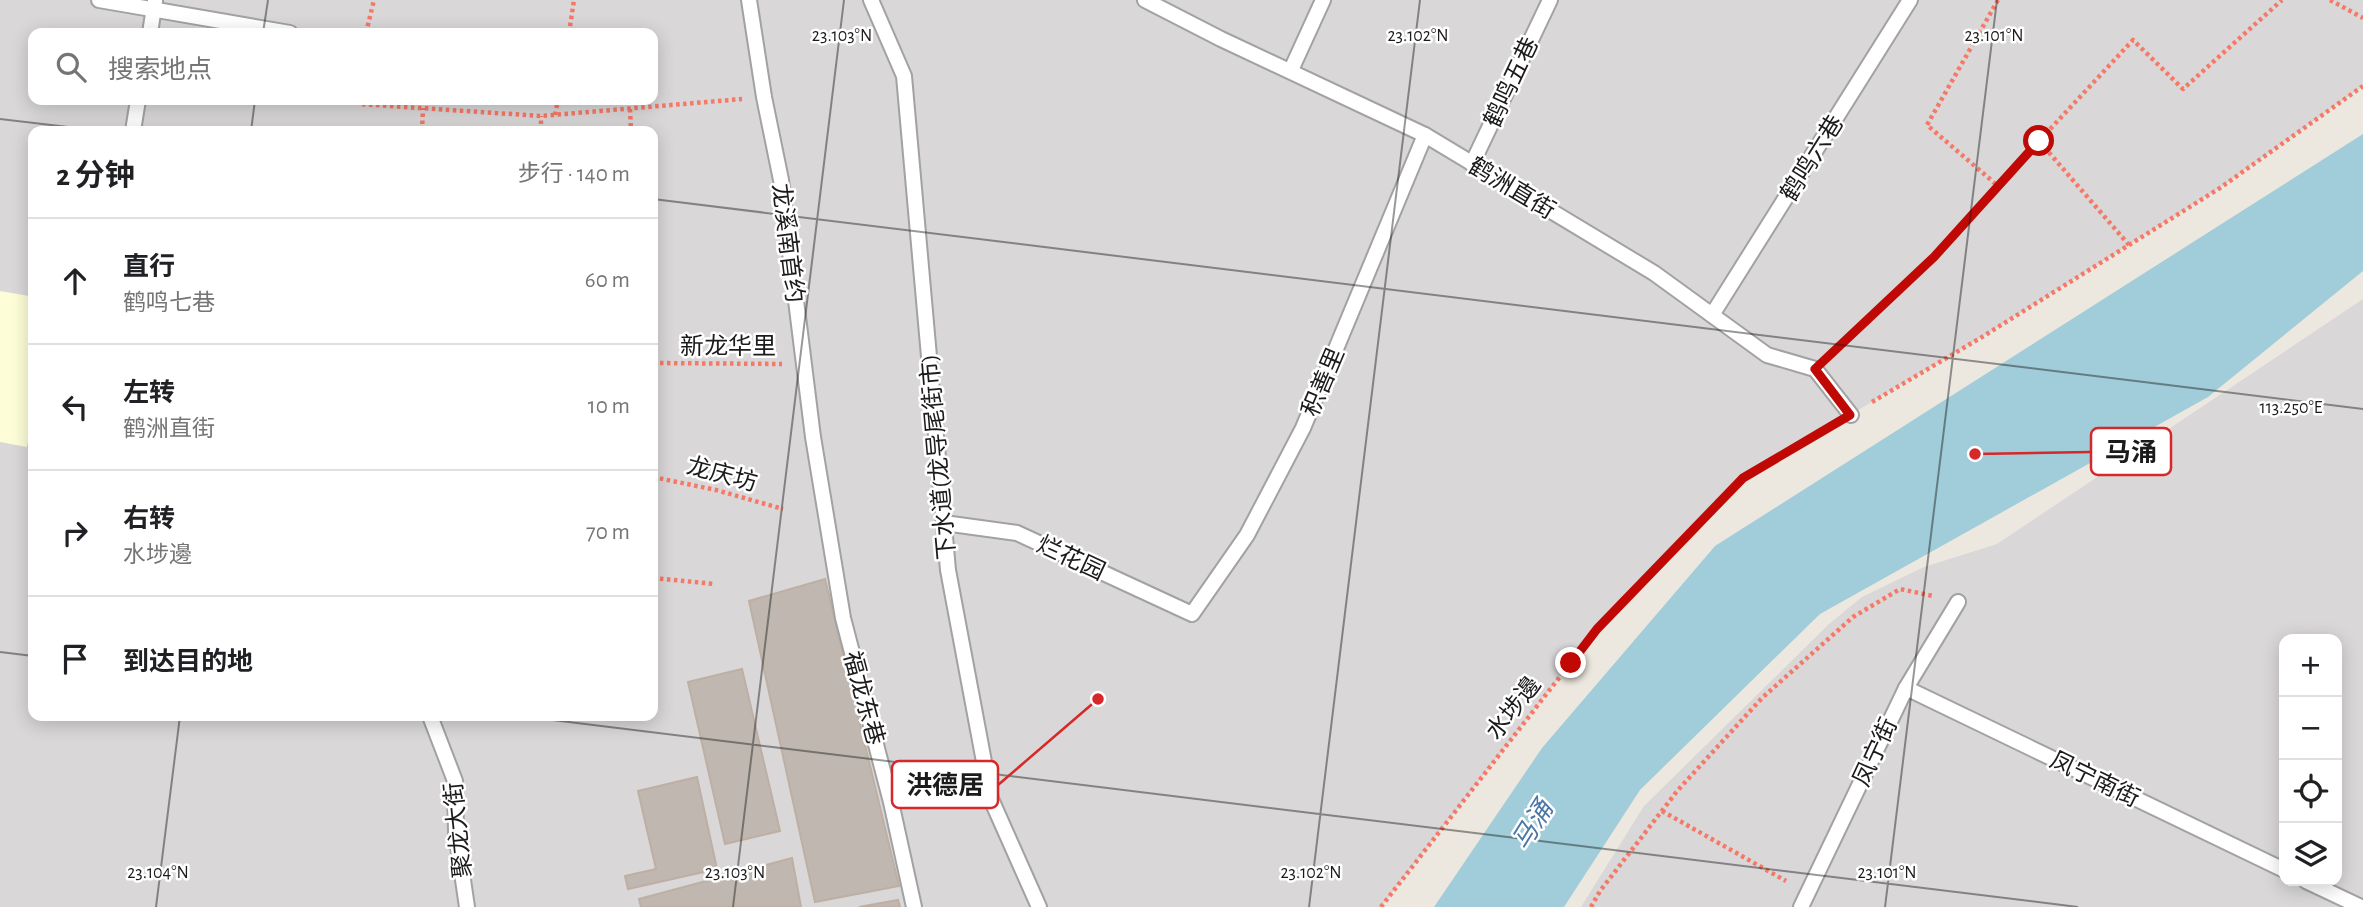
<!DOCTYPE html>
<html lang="zh">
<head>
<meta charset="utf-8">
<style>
  body { margin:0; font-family:"Alegreya Sans","Noto Sans SC",sans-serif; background:#f2f2f2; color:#202124 }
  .controls { position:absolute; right:21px; bottom:21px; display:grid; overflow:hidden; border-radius:14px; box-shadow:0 4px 18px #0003 }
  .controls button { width:63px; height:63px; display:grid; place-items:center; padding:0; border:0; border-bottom:2px solid #e0e0e0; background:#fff; color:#202124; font:35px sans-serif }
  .stop { position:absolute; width:21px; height:21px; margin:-16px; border:5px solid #c00805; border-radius:50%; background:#fff }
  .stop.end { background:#c00805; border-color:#fff; box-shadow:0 2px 7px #0008 }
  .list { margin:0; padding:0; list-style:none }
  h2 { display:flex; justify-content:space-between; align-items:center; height:91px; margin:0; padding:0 28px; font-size:30px }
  h2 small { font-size:23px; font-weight:400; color:#757577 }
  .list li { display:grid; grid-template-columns:46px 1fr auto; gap:21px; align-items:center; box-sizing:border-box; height:126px; padding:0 28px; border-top:2px solid #e0e0e0 }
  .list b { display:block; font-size:26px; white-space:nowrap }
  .list p { margin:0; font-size:23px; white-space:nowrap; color:#757577 }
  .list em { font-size:23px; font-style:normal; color:#757577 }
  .icon { flex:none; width:38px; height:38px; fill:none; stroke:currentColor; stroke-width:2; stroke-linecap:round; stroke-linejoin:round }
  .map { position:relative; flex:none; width:2363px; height:907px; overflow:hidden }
  .search { position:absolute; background:#fff; box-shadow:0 4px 18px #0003; left:28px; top:28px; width:630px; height:77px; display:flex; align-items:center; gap:18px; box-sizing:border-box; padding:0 24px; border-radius:14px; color:#757577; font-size:26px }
  .panel { position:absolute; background:#fff; box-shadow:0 4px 18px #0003; left:28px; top:126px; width:630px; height:595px; border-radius:14px }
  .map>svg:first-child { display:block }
</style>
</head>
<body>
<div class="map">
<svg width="2363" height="907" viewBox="0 0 2363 907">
  <rect width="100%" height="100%" fill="#ece8e0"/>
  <g fill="#d9d7d7" fill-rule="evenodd">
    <path d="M0,0H2363V86L2220,188L1982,337L1743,478L1597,629L1381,907H0ZM33,33H653V100H33ZM33,131H653V716H33Z"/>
    <path d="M2363,299V907H1581L1644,806L1829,624L1862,597L1924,567L1997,544ZM2284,639H2337V881H2284Z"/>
  </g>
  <polygon fill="#fdfed7" points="33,270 33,416 27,447 0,442 0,291 29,296"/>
  <polygon fill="#a1ccd9" points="2363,134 2363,271 2208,397 1820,614 1640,790 1564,907 1434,907 1542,748 1715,546"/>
  <g fill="#c0b8b0" stroke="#bdafa3" stroke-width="2">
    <polygon points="825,579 899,886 815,902 749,601"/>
    <polygon points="742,669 780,831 725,844 688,682"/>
    <polygon points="697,777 717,869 628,889 625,876 656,869 638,791"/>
    <polygon points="792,858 801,907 641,907 639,899"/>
    <polygon points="898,900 900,907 859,907"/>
  </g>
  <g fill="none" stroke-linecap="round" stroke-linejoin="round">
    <defs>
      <g id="lane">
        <polyline points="99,0 290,33"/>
        <polyline points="749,0 764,97 781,180 813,437 843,618 891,802 914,907"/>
        <polyline points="871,0 904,76 948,570 991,799 1039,907"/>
        <polyline points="1145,0 1221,39 1425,135 1654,273 1767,355 1815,369 1851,415"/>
        <polyline points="150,33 155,1"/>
        <polyline points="1291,70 1323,0"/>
        <polyline points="133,131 138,100"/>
        <polyline points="1472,164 1550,0"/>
        <polyline points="1712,315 1910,0"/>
        <polyline points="944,523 1017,533 1192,614 1247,535 1303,428 1425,135"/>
        <polyline points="1906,688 2284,870"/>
        <polyline points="430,716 455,781 456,832 467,907"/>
        <polyline points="2306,881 2361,907"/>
        <polyline points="1801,907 1906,688 1958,602"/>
      </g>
    </defs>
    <use href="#lane" stroke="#a2a2a2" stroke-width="18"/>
    <g stroke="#f67867" stroke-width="4.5" stroke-dasharray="3.5 3.5" stroke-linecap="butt">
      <polyline points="1998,0 1927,125 1998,186"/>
      <polyline points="2330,0 2363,18"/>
      <polyline points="366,33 374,0"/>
      <polyline points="569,33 574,0"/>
      <polyline points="359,100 359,104 541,116 742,99"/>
      <polyline points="630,109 631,131"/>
      <polyline points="555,115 558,100"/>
      <polyline points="422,131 423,108"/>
      <polyline points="541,131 541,116"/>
      <polyline points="2129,245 2039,141 2133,40 2183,89 2282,0"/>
      <polyline points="1831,354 1934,257 2039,141"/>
      <polyline points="653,363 782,364"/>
      <polyline points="1872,402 1982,337 2220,188 2363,86"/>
      <polyline points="653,477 716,490 783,509"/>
      <polyline points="653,578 715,584"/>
      <polyline points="1662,811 1786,881"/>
      <polyline points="1381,907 1597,629 1743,478 1831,426"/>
      <polyline points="1591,907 1600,891 1678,790 1762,698 1853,617 1900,589 1933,596"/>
    </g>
    <use href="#lane" stroke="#fff" stroke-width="14"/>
  </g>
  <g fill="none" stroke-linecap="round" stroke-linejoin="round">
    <polyline stroke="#c00805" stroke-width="9" points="1571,663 1597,629 1743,478 1850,415 1815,369 1934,257 2039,141"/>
  </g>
  <path fill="none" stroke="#1b1b1b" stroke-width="2" stroke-opacity="0.45" d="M263,33L268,0M0,119L102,131M251,131L255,100M653,199L2363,409M0,652L33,656M520,716L2078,907M156,907L180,716M733,907L844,0M1309,907L1420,0M1885,907L1997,0"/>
  <g text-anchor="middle" stroke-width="5" stroke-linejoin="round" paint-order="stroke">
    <g font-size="24" fill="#1b1b1b" stroke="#fff">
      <text transform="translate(1511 82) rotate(-65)" y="8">鹤鸣五巷</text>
      <text transform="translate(1812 158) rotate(-58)" y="8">鹤鸣六巷</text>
      <text transform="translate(1512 188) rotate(31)" y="8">鹤洲直街</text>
      <text transform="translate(788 243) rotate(83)" y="8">龙溪南首约</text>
      <text x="728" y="354">新龙华里</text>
      <text transform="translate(1323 382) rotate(-67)" y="8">积善里</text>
      <text transform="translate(938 457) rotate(-95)" y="8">下水道(龙导尾街市)</text>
      <text transform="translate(722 474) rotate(15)" y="8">龙庆坊</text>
      <text transform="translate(1071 558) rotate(25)" y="8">烂花园</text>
      <text transform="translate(864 698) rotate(75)" y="8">福龙东巷</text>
      <text transform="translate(1513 708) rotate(-52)" y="8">水埗邊</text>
      <text transform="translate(1875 752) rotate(-65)" y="8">凤宁街</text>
      <text transform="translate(2095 779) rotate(26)" y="8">凤宁南街</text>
      <text transform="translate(458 830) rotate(-96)" y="8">聚龙大街</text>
    </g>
    <g font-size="26" font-style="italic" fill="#4a77a7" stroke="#fff">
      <text transform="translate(1532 825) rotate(-58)" y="9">马涌</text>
    </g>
  </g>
  <g font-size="18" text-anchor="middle" fill="#1b1b1b" stroke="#fff" stroke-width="5" stroke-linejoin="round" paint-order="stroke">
    <text x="842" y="41">23.103°N</text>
    <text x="1418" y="41">23.102°N</text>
    <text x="1994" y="41">23.101°N</text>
    <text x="2291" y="413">113.250°E</text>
    <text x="158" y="878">23.104°N</text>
    <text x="735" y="878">23.103°N</text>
    <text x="1311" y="878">23.102°N</text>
    <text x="1887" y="878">23.101°N</text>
  </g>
  <path fill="none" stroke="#d62828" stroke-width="2.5" d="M1975 454L2091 452M1098 699L998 785"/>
  <g fill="#d62828" stroke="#fff" stroke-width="2.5">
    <circle cx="1975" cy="454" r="7"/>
    <circle cx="1098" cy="699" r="7"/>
  </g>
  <g fill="#fff" stroke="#d62828" stroke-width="2.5">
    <rect x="2091" y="428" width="80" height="47" rx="7"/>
    <rect x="892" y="761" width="106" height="47" rx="7"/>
  </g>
  <g font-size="26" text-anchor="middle" font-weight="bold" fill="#1b1b1b">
    <text x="2131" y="461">马涌</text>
    <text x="945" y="794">洪德居</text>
  </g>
</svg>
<div class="controls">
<button>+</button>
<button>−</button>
<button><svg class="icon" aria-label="locate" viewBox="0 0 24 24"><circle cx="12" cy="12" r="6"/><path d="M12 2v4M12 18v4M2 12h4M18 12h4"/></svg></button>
<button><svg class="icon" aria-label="layers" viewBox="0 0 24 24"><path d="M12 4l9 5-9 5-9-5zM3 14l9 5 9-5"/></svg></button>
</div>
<div class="stop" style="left:2039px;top:141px"></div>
<div class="stop end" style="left:1571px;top:663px"></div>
<div class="search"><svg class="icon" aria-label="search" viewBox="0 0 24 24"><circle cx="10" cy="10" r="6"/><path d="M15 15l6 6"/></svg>搜索地点</div>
<section class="panel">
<h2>2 分钟<small>步行 · 140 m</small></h2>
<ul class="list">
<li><svg class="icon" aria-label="ahead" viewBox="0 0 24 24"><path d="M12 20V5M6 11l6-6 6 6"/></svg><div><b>直行</b><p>鹤鸣七巷</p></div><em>60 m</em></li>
<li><svg class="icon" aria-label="left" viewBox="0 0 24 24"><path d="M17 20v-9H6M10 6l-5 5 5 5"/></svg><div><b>左转</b><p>鹤洲直街</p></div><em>10 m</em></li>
<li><svg class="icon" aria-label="right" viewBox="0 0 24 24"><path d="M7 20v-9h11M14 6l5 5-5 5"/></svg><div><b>右转</b><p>水埗邊</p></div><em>70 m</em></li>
<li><svg class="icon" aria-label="arrive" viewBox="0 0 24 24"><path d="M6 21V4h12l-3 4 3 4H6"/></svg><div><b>到达目的地</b></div></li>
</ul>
</section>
</div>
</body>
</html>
